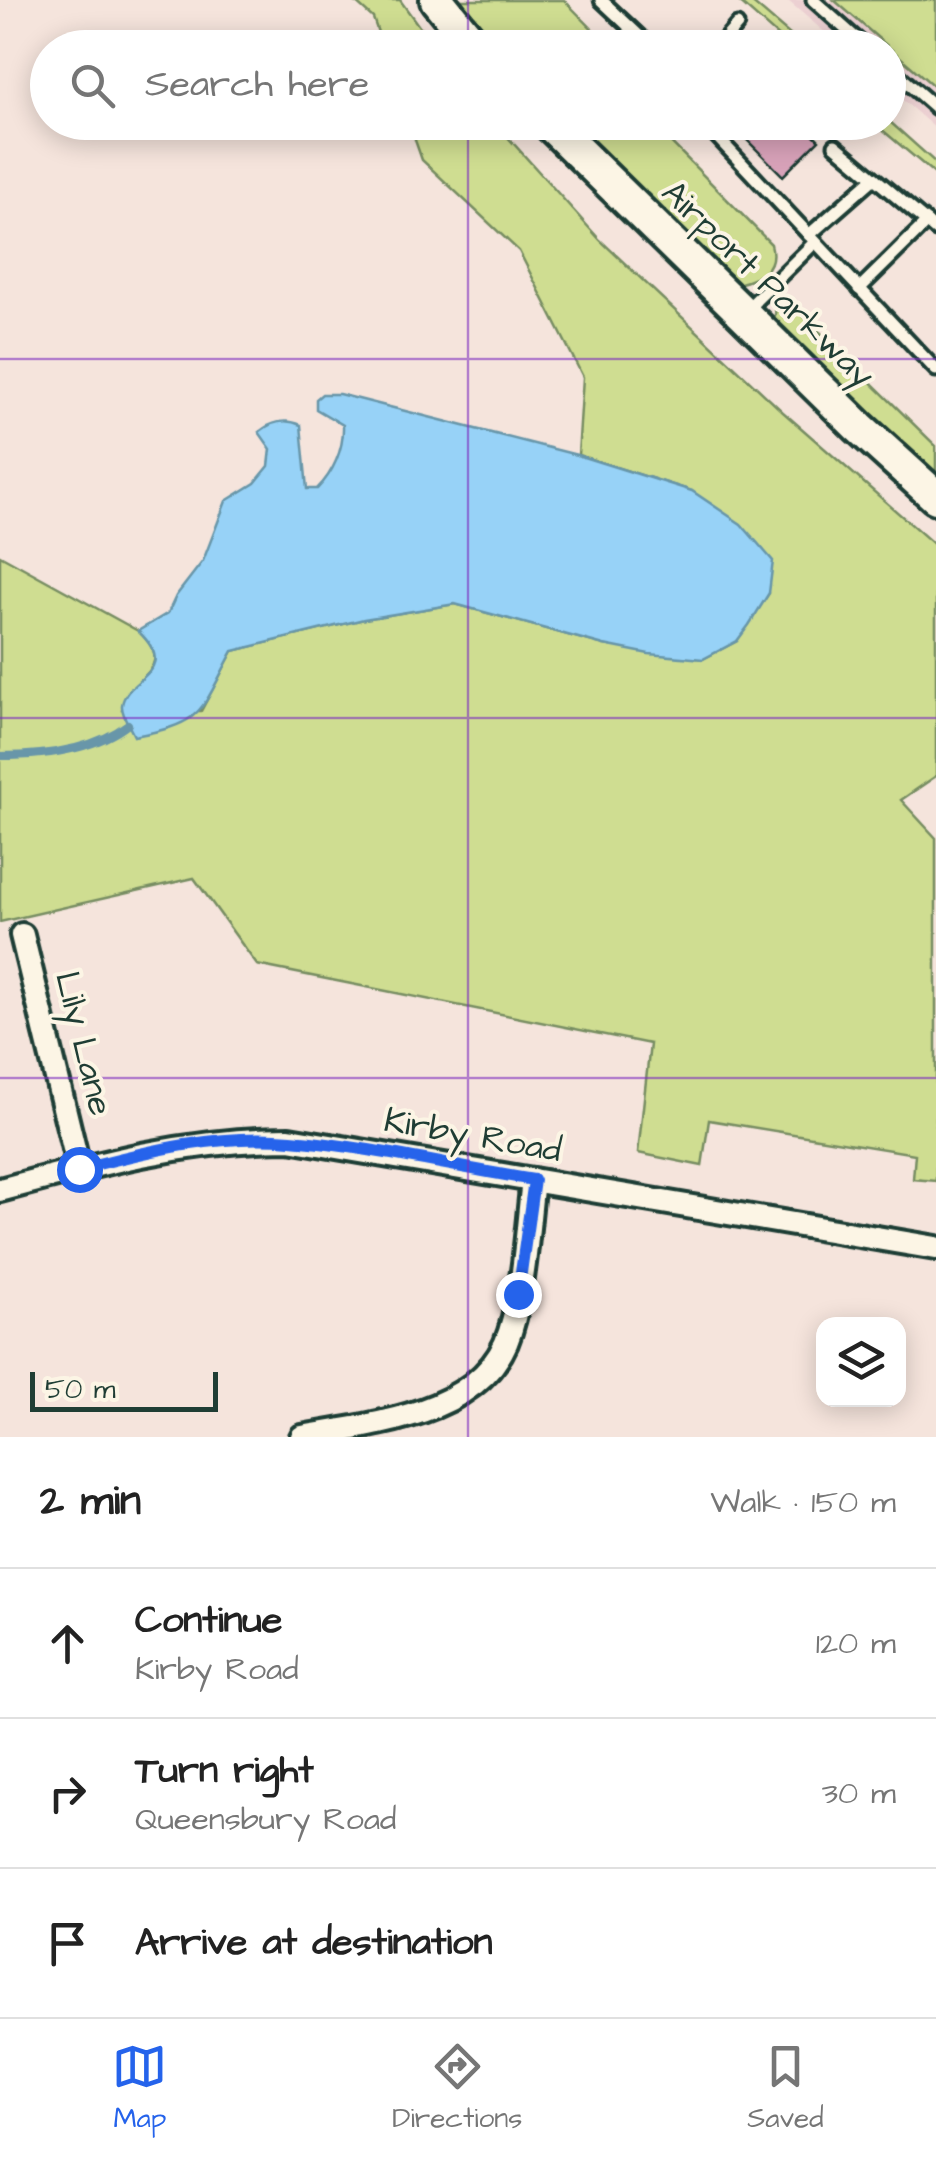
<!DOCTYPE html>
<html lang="en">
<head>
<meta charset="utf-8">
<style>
  body { margin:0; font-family:"Architects Daughter",sans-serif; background:#f2f2f2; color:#222 }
  .controls { position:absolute; right:30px; bottom:30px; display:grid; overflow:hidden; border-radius:20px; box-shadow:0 5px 25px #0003 }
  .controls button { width:90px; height:90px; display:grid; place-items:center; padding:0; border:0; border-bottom:2px solid #e0e0e0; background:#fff; color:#222; font:50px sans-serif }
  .scale { position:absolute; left:30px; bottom:25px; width:188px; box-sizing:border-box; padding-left:10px; border:5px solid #1f3d34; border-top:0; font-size:28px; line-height:35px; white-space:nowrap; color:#1f3d34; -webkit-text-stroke:8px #fcf5e5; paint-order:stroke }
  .stop { position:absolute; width:30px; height:30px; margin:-22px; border:8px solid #2563eb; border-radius:50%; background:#fff }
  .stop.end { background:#2563eb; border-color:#fff; box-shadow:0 2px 10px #0008 }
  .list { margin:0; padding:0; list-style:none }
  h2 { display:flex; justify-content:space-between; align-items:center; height:130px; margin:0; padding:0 40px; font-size:42px }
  h2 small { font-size:32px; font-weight:400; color:#767676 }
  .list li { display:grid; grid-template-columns:65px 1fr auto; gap:30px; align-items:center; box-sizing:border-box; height:150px; padding:0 40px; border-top:2px solid #e0e0e0 }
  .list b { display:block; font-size:38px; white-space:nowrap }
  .list p { margin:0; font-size:32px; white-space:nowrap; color:#767676 }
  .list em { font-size:32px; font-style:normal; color:#767676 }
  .icon { flex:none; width:55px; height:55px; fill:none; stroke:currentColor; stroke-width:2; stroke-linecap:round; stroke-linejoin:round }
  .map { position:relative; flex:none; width:936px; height:1437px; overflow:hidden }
  .search { position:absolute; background:#fff; box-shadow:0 5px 25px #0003; left:30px; right:30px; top:30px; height:110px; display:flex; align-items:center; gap:25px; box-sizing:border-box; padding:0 35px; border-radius:55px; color:#767676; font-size:38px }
  .sheet { height:580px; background:#fff }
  nav { display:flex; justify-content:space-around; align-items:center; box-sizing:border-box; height:140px; border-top:2px solid #e0e0e0; background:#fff; font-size:28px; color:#767676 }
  nav a { display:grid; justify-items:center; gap:5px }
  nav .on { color:#2563eb }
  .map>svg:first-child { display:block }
</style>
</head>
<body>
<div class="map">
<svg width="936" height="1437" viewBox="0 0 936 1437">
  <rect width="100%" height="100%" fill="#f5e4dc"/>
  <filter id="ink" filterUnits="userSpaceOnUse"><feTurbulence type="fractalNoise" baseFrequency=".01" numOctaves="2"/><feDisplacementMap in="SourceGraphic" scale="20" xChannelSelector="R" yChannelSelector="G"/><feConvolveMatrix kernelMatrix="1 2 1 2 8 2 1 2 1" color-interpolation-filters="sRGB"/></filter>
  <g filter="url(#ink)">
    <polygon fill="#ecd0d2" points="787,0 936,0 936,129 889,88 888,48 842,47"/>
    <g fill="#cfdd91" stroke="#778d62" stroke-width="2.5">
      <polygon points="353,0 400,0 434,47 383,47 373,18"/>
      <polygon points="460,0 564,0 610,47 501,47"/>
      <polygon points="737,0 749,0 804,47 790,47"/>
      <polygon points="834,0 936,0 936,88"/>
      <polygon points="889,121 936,163 936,175 874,123"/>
      <path d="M409,123H495L600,240L783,412L936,546V776L901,800L936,838V1181L913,1179L915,1154L709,1120L702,1166L638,1153L650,1044L257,965L194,878L0,922V555L138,631C181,671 127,675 122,709L201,711L233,651L364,619L455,604L604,645L703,659L737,641L769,593L692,491L578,455L583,377L519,251L422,160Z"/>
      <path d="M573,123H652L771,244C778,269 759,279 737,284Z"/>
      <polygon points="781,294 936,446 936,475 774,325 776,305"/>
    </g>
    <path fill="#97d2f7" stroke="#6796a9" stroke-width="2.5" d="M322,394H339L577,455L692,491L741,524L773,561L769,593L749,625L737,641L703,659L649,654L604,645L455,604L364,619L233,651C200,711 206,723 134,736C130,727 121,714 122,705C126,676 182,673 138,631L168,613L176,596L203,561L226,501L255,483L269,466L271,449L259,432C271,422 286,418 301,425L307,489H317C333,473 344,449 343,425L316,409V399Z"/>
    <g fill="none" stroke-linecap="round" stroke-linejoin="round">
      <path stroke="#6796a9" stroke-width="8" d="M0,756C43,756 94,751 128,724"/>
    </g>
    <polygon fill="#d8a2b9" stroke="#1f3d34" stroke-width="2.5" points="729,122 811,122 806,127 819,140 783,176"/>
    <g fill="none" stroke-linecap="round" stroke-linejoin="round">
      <defs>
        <g id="lane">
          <polyline points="601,0 652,48"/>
          <polyline points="813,0 867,48"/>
          <polyline points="717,48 737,25"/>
          <polyline points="888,66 936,108"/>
          <polyline points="703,122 936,370"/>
          <polyline points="835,145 936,230"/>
          <polyline points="809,235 874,178"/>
          <polyline points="859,289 927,222"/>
          <polyline points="743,313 815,242"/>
        </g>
        <g id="street">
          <polyline points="22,935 79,1169"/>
          <path d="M0,1190C96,1164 189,1139 289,1139L936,1248"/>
          <path d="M302,1437C374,1424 485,1414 510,1332C525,1284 527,1230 533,1180"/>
        </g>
        <g id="secondary">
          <polyline points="437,0 476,48"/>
          <polyline points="548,122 859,427 936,497"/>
        </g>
      </defs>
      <use href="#lane" stroke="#1f3d34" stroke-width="19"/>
      <use href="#street" stroke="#1f3d34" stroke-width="30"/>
      <use href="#secondary" stroke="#1f3d34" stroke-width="40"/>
      <use href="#lane" stroke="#fcf5e5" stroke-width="11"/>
      <use href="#street" stroke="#fcf5e5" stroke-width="22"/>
      <use href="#secondary" stroke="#fcf5e5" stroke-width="32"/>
    </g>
  </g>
  <g fill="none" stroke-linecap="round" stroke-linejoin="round" filter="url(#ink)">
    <path stroke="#2563eb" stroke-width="12" d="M79,1169C147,1151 220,1133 291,1140C372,1147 453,1167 534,1180L518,1294"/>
  </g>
  <path fill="none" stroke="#7b2cbf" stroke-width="2.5" stroke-opacity="0.55" d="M468,0V48M468,122V1437M0,359H936M0,718H936M0,1078H936"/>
  <g text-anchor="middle" stroke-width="8" stroke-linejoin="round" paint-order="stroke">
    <g font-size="35" fill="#1f3d34" stroke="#fcf5e5">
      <text transform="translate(769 283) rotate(44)" y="12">Airport Parkway</text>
      <text transform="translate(85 1043) rotate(76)" y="12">Lily Lane</text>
      <text transform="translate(473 1134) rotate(10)" y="12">Kirby Road</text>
    </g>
  </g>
</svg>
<div class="controls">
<button><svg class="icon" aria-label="layers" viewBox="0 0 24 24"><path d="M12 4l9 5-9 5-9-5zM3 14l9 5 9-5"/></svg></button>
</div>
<div class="scale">50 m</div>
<div class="stop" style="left:79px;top:1169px"></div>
<div class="stop end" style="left:518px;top:1294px"></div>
<div class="search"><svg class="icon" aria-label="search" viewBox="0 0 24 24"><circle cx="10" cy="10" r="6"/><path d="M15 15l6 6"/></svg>Search here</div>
</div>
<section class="sheet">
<h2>2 min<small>Walk · 150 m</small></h2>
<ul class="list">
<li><svg class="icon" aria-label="ahead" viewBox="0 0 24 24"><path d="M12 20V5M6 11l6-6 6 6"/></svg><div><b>Continue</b><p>Kirby Road</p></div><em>120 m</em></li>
<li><svg class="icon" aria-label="right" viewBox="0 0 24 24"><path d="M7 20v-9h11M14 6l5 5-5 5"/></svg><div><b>Turn right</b><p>Queensbury Road</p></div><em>30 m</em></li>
<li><svg class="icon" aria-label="arrive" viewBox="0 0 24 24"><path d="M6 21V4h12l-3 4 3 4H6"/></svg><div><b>Arrive at destination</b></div></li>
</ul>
</section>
<nav>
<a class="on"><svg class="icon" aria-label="map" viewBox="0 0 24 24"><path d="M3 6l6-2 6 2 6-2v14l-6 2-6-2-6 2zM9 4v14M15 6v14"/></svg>Map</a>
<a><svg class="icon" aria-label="directions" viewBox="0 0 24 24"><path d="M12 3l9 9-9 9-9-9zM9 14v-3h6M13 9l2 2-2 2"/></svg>Directions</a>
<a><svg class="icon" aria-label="saved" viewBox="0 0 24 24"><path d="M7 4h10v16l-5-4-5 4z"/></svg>Saved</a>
</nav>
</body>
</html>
